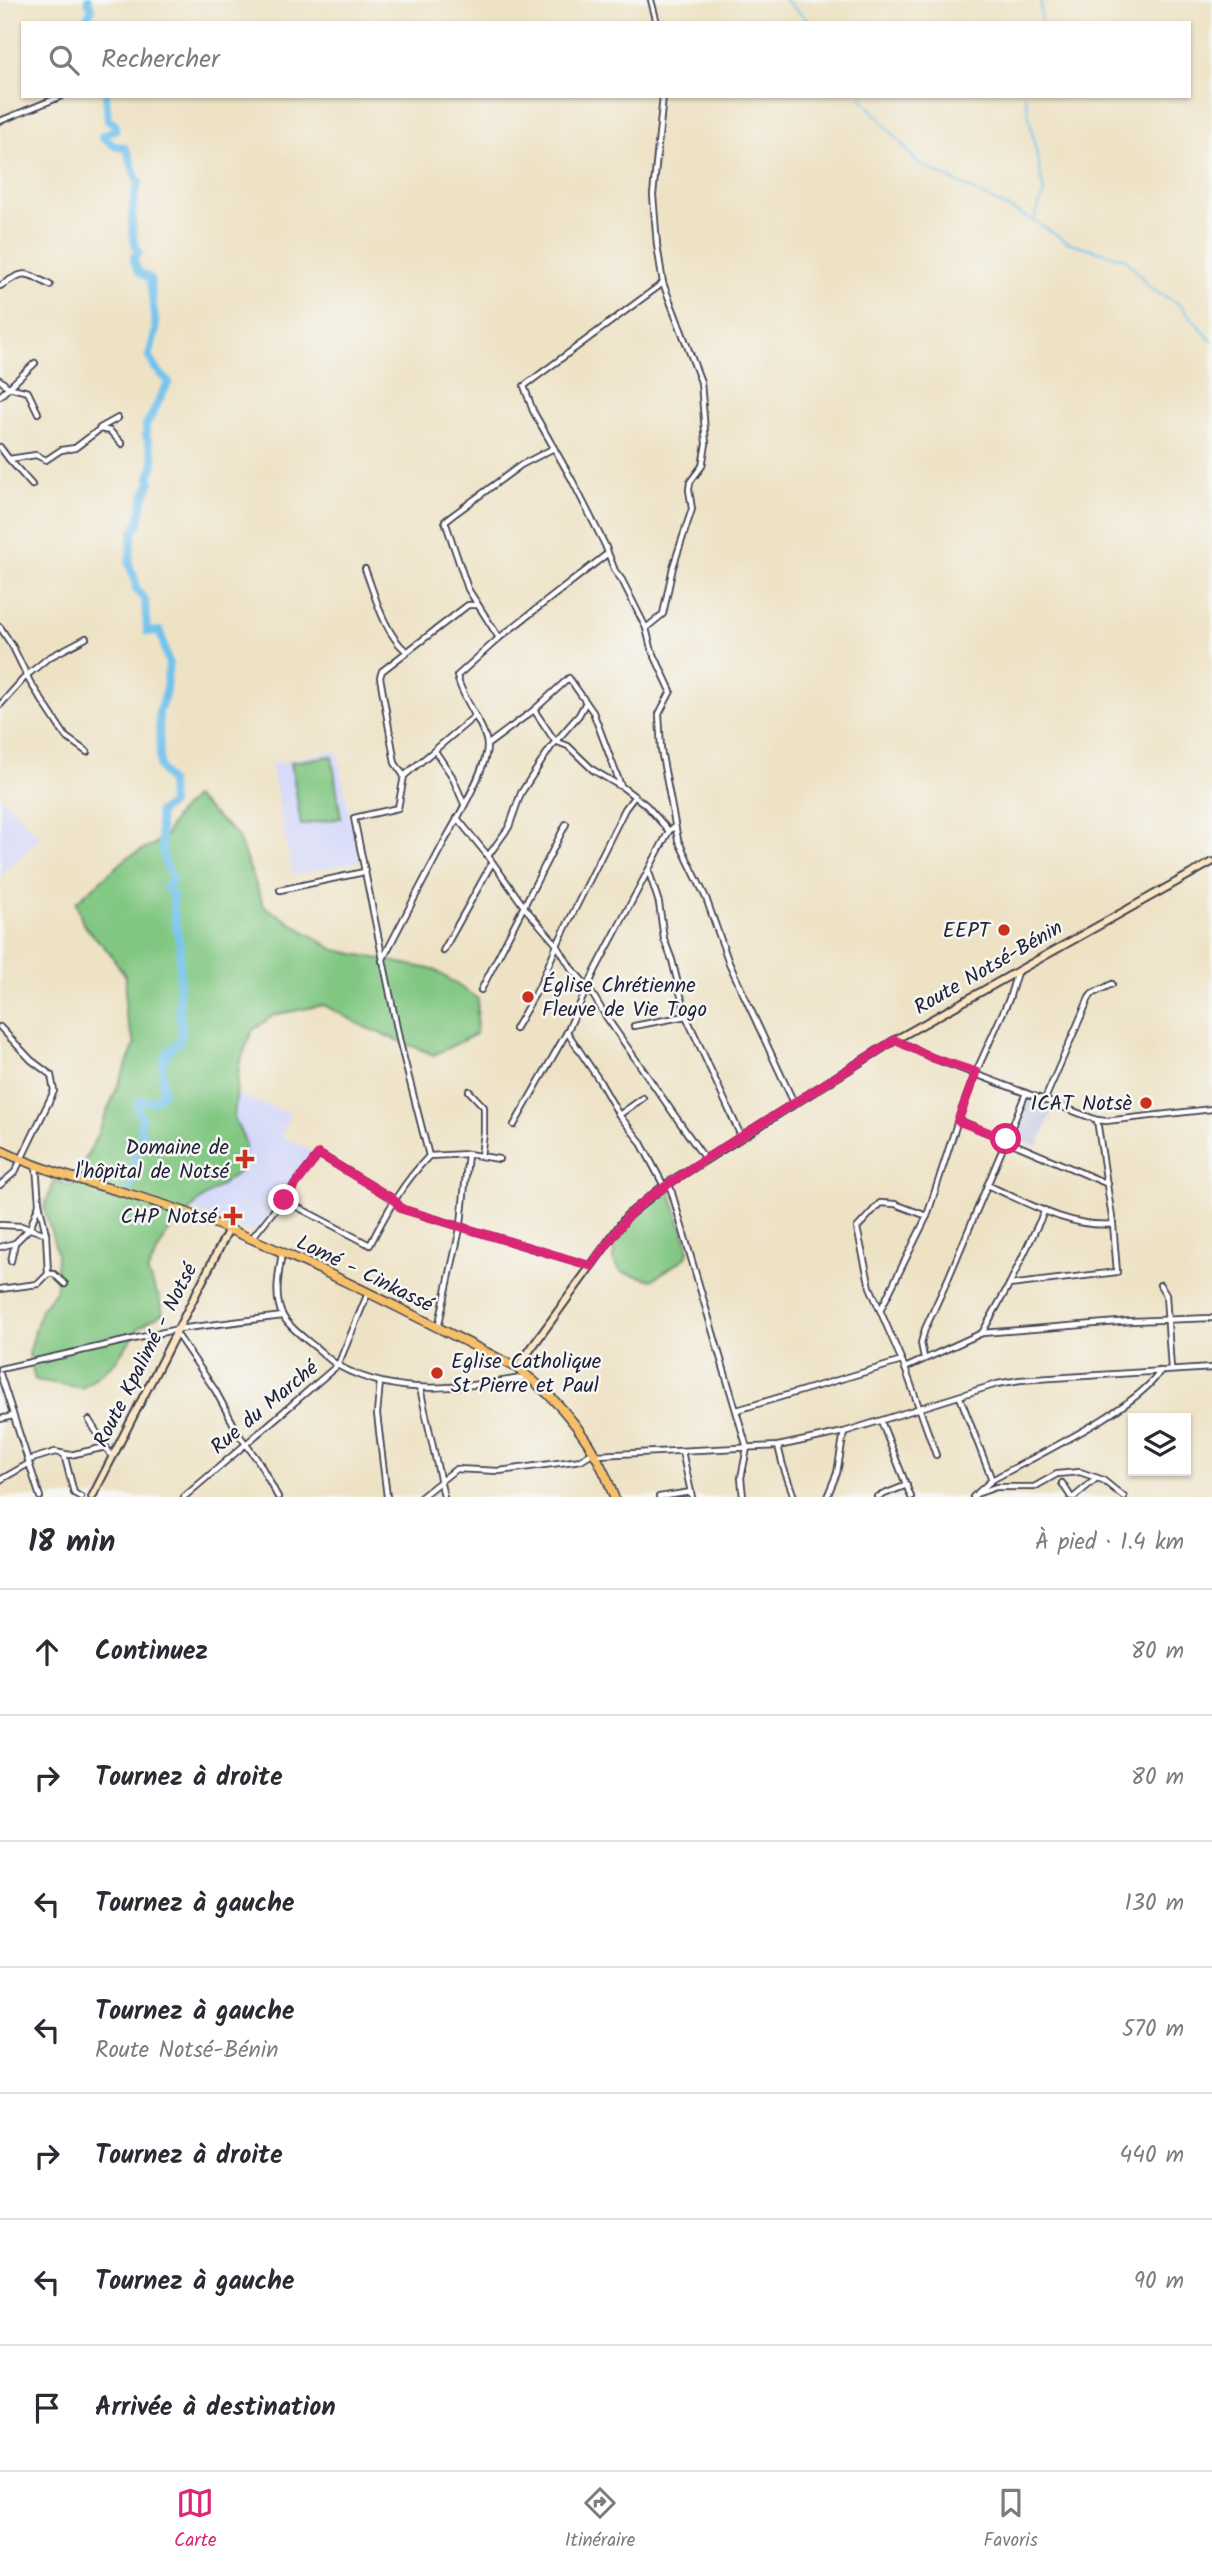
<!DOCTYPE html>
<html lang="fr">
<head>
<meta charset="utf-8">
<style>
  body { margin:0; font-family:Kalam,sans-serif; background:#f7f7f7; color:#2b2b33 }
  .controls { position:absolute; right:21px; bottom:21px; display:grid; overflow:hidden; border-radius:0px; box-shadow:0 2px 5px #0004 }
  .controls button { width:63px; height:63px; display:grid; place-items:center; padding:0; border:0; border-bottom:2px solid #e1e1e2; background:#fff; color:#2b2b33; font:35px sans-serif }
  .stop { position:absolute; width:21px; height:21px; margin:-16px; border:5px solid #db2777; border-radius:50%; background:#fff }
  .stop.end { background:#db2777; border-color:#fff; box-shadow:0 2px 7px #0008 }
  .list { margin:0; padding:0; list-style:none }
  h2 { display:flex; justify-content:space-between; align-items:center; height:91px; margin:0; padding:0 28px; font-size:30px }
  h2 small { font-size:23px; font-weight:400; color:#7c7c81 }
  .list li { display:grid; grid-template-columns:46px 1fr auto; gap:21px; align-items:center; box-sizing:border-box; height:126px; padding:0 28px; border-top:2px solid #e1e1e2 }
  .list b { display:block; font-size:26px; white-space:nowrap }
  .list p { margin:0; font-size:23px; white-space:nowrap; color:#7c7c81 }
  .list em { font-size:23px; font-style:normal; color:#7c7c81 }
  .icon { flex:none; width:38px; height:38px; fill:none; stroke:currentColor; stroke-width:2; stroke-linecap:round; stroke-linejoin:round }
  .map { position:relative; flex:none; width:1212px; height:1497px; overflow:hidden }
  .search { position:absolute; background:#fff; box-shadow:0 2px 5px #0004; left:21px; right:21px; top:21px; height:77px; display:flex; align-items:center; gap:18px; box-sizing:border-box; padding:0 24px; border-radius:0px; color:#7c7c81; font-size:26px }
  .sheet { height:973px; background:#fff }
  nav { display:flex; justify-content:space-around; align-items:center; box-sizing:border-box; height:98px; border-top:2px solid #e1e1e2; background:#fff; font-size:19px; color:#7c7c81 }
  nav a { display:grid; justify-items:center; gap:4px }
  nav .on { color:#db2777 }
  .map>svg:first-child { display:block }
</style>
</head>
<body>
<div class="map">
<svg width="1212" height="1497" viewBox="0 0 1212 1497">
  <rect width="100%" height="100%" fill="#f6f6f2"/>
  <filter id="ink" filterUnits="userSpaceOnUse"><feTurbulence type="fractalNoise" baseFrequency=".0143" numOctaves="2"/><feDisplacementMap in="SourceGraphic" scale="14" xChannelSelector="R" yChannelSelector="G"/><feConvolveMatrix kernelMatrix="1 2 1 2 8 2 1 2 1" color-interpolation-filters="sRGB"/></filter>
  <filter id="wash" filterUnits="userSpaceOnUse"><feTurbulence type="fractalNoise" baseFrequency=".00686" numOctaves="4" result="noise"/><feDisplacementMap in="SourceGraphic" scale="28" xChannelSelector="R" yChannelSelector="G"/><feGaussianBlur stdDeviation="1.57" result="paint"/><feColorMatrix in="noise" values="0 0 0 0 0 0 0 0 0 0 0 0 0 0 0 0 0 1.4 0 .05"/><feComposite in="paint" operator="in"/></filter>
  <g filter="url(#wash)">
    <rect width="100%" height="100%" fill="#eee2c5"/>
    <g fill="#d4d8f9">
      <polygon points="337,750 359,861 293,875 271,764"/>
      <polygon points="1,795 40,839 0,875 0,796"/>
      <polygon points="219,1085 246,1098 290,1113 281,1136 314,1152 273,1214 252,1233 162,1198"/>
    </g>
    <polygon fill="#bdc3de" points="1027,1099 1053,1108 1038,1147 1011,1137"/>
    <g fill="#81c782" stroke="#52745e" stroke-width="2">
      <polygon points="332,756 341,818 301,825 291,762"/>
      <polygon points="194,797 237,835 264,906 335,950 435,970 478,999 476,1034 434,1055 367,1028 324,1005 274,1015 252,1031 239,1065 234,1118 246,1144 239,1172 199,1201 167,1234 147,1272 159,1297 163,1313 140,1327 114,1363 82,1388 35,1380 29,1354 41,1309 56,1291 57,1253 44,1207 55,1180 72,1187 99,1131 135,1044 125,1015 126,977 109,952 83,924 76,902 128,857 164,839 175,817"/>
      <path d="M669,1188L689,1250L685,1258L652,1280L621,1272L613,1260C614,1255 613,1248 615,1244C622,1221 648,1197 669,1188Z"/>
    </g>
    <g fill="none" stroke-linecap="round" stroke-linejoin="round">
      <g stroke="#72c2ed" stroke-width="2">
        <polyline points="785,0 811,23"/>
        <polyline points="1041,23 1041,0"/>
        <polyline points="860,96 918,163 1034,221 1067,242 1126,259 1151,289 1179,304 1212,341"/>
        <polyline points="1025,96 1044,192 1034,220"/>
      </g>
      <g stroke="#72c2ed" stroke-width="8">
        <polyline points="88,0 92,10 88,15 88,23"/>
        <path d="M106,96L108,120L115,124L116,129L102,136L114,146L124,147C134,159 131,172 139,182C132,201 128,235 139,253L134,257C135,269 139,274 150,278L156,330L149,356L155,368L169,382C160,396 155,411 146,425V435L153,455L154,465L149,476L151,482L143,499L139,523L133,532L129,564L135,579L136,589L145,600L147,632L160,631L169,665L165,695L159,712L160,767L170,783L171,804L159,812C161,836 160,859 173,879L166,887L173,896V908L180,947L179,1008L182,1030L180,1041L166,1053L163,1065V1093L152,1102L145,1100L138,1102L137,1108L142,1117L140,1125L143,1136L135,1154L130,1187"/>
      </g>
    </g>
  </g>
  <g filter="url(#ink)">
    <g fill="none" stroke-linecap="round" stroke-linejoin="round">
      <defs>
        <g id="minor">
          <polyline points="651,0 657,23"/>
          <polyline points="663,96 653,195 657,245 663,283 701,382 706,444 702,466 690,482 689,490 692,509 673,567 663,614 646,628 651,648 671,691 659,714 661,750 678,840 706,898 729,963 794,1103"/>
          <polyline points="0,121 62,96"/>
          <path d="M0,286C26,270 23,271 50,285"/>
          <polyline points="0,380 8,387 28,392 38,413"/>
          <polyline points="0,396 35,363"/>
          <polyline points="100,428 118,418"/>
          <polyline points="0,447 9,459 36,455 46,460 61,450 75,448 100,429 110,431 122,444"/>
          <polyline points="9,459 32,485"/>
          <path d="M365,569C375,595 384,633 406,651"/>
          <polyline points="0,627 13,647 30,682 66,737 87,752"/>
          <polyline points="646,628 622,580 615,571 605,545 571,478 533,411 524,386 663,283"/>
          <polyline points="499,638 468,589 445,521 521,465 554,448"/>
          <polyline points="0,705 26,676 48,658 86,638"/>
          <polyline points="534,710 555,741 568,746 593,770 620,786"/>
          <polyline points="487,745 534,710 569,678 593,712 621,786 646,805 669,831"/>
          <polyline points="435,751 452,776 464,804"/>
          <polyline points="404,776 395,763 380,677 382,671 468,605 478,605"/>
          <polyline points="457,818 488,856 525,908 557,945 571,968 588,987 607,1018 705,1159"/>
          <polyline points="488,856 509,827 521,793 551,747 579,715 586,702"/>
          <polyline points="649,872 659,903 664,939 672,960 686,1016 741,1136"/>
          <polyline points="280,890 364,872"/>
          <polyline points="443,951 492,863"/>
          <path d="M382,961C402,921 423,882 444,842C456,821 488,767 487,745C486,727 462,699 457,676L499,638L607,554"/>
          <polyline points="481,990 566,824"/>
          <polyline points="634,1026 686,1016"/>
          <polyline points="0,1027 31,1060 51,1075 54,1091 15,1172 0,1185"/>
          <polyline points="515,1029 539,987 557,945 625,809 634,797"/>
          <polyline points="567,1032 599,1080 619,1115 640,1141 664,1186"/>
          <polyline points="895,1040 933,1058 1097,1120 1106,1121 1212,1109"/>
          <polyline points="469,1091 484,1107 484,1133 481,1156"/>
          <polyline points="1045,1099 1089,998 1092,994 1112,984"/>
          <polyline points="619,1115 643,1098"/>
          <polyline points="958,1120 1108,1184"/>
          <polyline points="514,1125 567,1032 595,971 669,831 674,827"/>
          <polyline points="429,1156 400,1043 354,818 398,808 404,776 475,716"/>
          <polyline points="36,1166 39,1203 46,1234 48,1274"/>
          <polyline points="669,1183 747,1448 741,1478 743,1497"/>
          <path d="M987,1185C1026,1202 1071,1229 1113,1224"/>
          <path d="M284,1200L370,1245C387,1211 403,1183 429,1156L468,1154L499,1159"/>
          <polyline points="927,1216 895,1204 880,1203 857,1228 870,1287 905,1368 936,1455"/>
          <polyline points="0,1225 21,1226 46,1234"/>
          <polyline points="252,1238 319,1154 393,1199 402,1209 591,1266"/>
          <polyline points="0,1247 15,1243"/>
          <path d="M282,1253C279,1272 273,1298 283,1316C289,1327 304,1338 314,1346C322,1352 330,1361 339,1366C397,1398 465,1388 527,1377"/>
          <polyline points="11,1261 15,1243 30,1228 39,1204"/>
          <polyline points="1009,1285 1117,1272 1113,1224 1097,1120"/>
          <polyline points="1160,1285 1166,1295 1171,1369"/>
          <polyline points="0,1289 38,1284 48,1274 54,1274 65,1284"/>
          <polyline points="881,1309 927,1216 958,1120 976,1072 1009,999 1017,972"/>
          <polyline points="438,1328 461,1224 468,1154"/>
          <polyline points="176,1333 215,1390 240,1436 259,1462 278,1497"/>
          <polyline points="982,1333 1009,1285 1045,1210"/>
          <polyline points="924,1358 921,1343 925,1329 948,1279 1026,1093"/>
          <polyline points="905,1368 982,1333 1131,1321 1212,1318"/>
          <polyline points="0,1369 178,1329 283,1316"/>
          <polyline points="0,1374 40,1497"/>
          <polyline points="380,1382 377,1414 387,1497"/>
          <polyline points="420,1388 444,1497"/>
          <polyline points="960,1397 992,1480 973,1497"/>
          <polyline points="737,1410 902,1361"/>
          <polyline points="0,1419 13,1416"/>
          <polyline points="89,1420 112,1457"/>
          <polyline points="881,1421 911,1497"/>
          <polyline points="778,1446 783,1466 794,1497"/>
          <polyline points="682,1451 692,1497"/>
          <polyline points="64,1454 74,1493 81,1497"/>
          <polyline points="597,1455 778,1446 844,1432 997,1384 1020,1380 1212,1368"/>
          <polyline points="29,1460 55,1452 70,1455 106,1447"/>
          <polyline points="0,1480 28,1464"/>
          <path d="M992,1480C1031,1458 1140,1407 1160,1371"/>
          <polyline points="1062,1483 1071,1497"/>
          <polyline points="979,1493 996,1487 1034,1487 1057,1474 1080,1472 1103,1480 1124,1497"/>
          <polyline points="184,1497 338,1365 368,1293"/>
          <polyline points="421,1497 456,1469 499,1471 581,1460 592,1453"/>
          <polyline points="659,1497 691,1492"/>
          <polyline points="827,1497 837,1473 844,1432"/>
          <polyline points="877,1497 907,1485"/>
          <polyline points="1074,1497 1097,1478"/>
        </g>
        <g id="secondary">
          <polyline points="517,1368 627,1216 664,1186 895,1040 1212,862"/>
          <polyline points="92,1497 229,1229"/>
        </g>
        <path id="trunk" d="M0,1150C62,1180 132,1191 196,1216C306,1259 412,1314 517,1368C561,1400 597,1446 614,1497"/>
      </defs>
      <use href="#minor" stroke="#413f50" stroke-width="8"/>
      <use href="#secondary" stroke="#413f50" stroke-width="10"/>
      <use href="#trunk" stroke="#413f50" stroke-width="11"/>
      <use href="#minor" stroke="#fff" stroke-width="4.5"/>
      <use href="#secondary" stroke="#fbe6c4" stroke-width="6"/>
      <use href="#trunk" stroke="#f6c06b" stroke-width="8"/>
    </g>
  </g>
  <g fill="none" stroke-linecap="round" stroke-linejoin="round" filter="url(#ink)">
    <polyline stroke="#db2777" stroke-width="9" points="284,1200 319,1154 393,1199 402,1209 591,1266 628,1216 647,1199 705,1159 895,1040 933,1058 976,1072 958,1121 1006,1139"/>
  </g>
  <g fill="#c8321e" stroke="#f6f6f2" stroke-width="2.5">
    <circle cx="1004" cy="930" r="7"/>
    <circle cx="528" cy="997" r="7"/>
    <circle cx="1146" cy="1103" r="7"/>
    <path d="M241.5 1148.5h7v7h7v7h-7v7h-7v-7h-7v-7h7z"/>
    <path d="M229.5 1205.5h7v7h7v7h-7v7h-7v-7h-7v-7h7z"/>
    <circle cx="437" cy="1373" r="7"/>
  </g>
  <g text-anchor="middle" stroke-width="5" stroke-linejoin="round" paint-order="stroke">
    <g font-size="21" fill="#22223b" stroke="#f6f6f2" text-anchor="end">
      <text x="990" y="937">EEPT</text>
      <text x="542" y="992" text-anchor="start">Église Chrétienne<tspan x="542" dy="24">Fleuve de Vie Togo</tspan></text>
      <text x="1132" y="1110">ICAT Notsè</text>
      <text x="229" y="1154">Domaine de<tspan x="229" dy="24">l'hôpital de Notsé</tspan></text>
      <text x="217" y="1223">CHP Notsé</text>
      <text x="451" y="1368" text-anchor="start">Eglise Catholique<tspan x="451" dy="24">St Pierre et Paul</tspan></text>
    </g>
    <g font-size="21" fill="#22223b" stroke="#f6f6f2">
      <text transform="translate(988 967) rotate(-30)" y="7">Route Notsé-Bénin</text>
      <text transform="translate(365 1273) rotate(26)" y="7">Lomé - Cinkassé</text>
      <text transform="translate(145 1355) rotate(-63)" y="7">Route Kpalimé - Notsé</text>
      <text transform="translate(264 1407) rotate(-40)" y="7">Rue du Marché</text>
    </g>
  </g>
</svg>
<div class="controls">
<button><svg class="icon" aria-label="layers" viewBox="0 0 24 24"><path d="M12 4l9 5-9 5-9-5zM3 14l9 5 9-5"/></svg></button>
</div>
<div class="stop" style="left:1006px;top:1139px"></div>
<div class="stop end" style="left:284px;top:1200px"></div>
<div class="search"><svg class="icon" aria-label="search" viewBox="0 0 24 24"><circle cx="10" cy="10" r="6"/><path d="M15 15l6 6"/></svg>Rechercher</div>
</div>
<section class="sheet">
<h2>18 min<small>À pied · 1.4 km</small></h2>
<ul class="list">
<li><svg class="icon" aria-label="ahead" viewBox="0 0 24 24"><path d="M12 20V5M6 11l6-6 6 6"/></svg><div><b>Continuez</b></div><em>80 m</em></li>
<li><svg class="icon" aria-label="right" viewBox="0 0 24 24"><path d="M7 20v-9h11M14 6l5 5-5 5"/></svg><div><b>Tournez à droite</b></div><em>80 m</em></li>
<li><svg class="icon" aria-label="left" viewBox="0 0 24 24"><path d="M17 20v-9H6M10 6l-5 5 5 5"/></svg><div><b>Tournez à gauche</b></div><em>130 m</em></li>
<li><svg class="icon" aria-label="left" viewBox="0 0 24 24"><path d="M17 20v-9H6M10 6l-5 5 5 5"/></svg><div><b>Tournez à gauche</b><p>Route Notsé-Bénin</p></div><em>570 m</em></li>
<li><svg class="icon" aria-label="right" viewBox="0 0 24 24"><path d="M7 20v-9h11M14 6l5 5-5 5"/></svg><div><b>Tournez à droite</b></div><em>440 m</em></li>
<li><svg class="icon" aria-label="left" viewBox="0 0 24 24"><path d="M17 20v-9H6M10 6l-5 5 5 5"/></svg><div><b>Tournez à gauche</b></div><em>90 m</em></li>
<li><svg class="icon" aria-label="arrive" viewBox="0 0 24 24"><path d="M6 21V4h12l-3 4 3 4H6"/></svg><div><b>Arrivée à destination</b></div></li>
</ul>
</section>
<nav>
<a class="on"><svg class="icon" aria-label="map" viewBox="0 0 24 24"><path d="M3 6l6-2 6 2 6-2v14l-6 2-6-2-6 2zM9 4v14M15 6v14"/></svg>Carte</a>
<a><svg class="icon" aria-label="directions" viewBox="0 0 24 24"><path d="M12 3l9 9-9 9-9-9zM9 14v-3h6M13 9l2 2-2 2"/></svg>Itinéraire</a>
<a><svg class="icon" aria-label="saved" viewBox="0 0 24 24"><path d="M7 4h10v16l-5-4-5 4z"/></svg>Favoris</a>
</nav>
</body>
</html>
